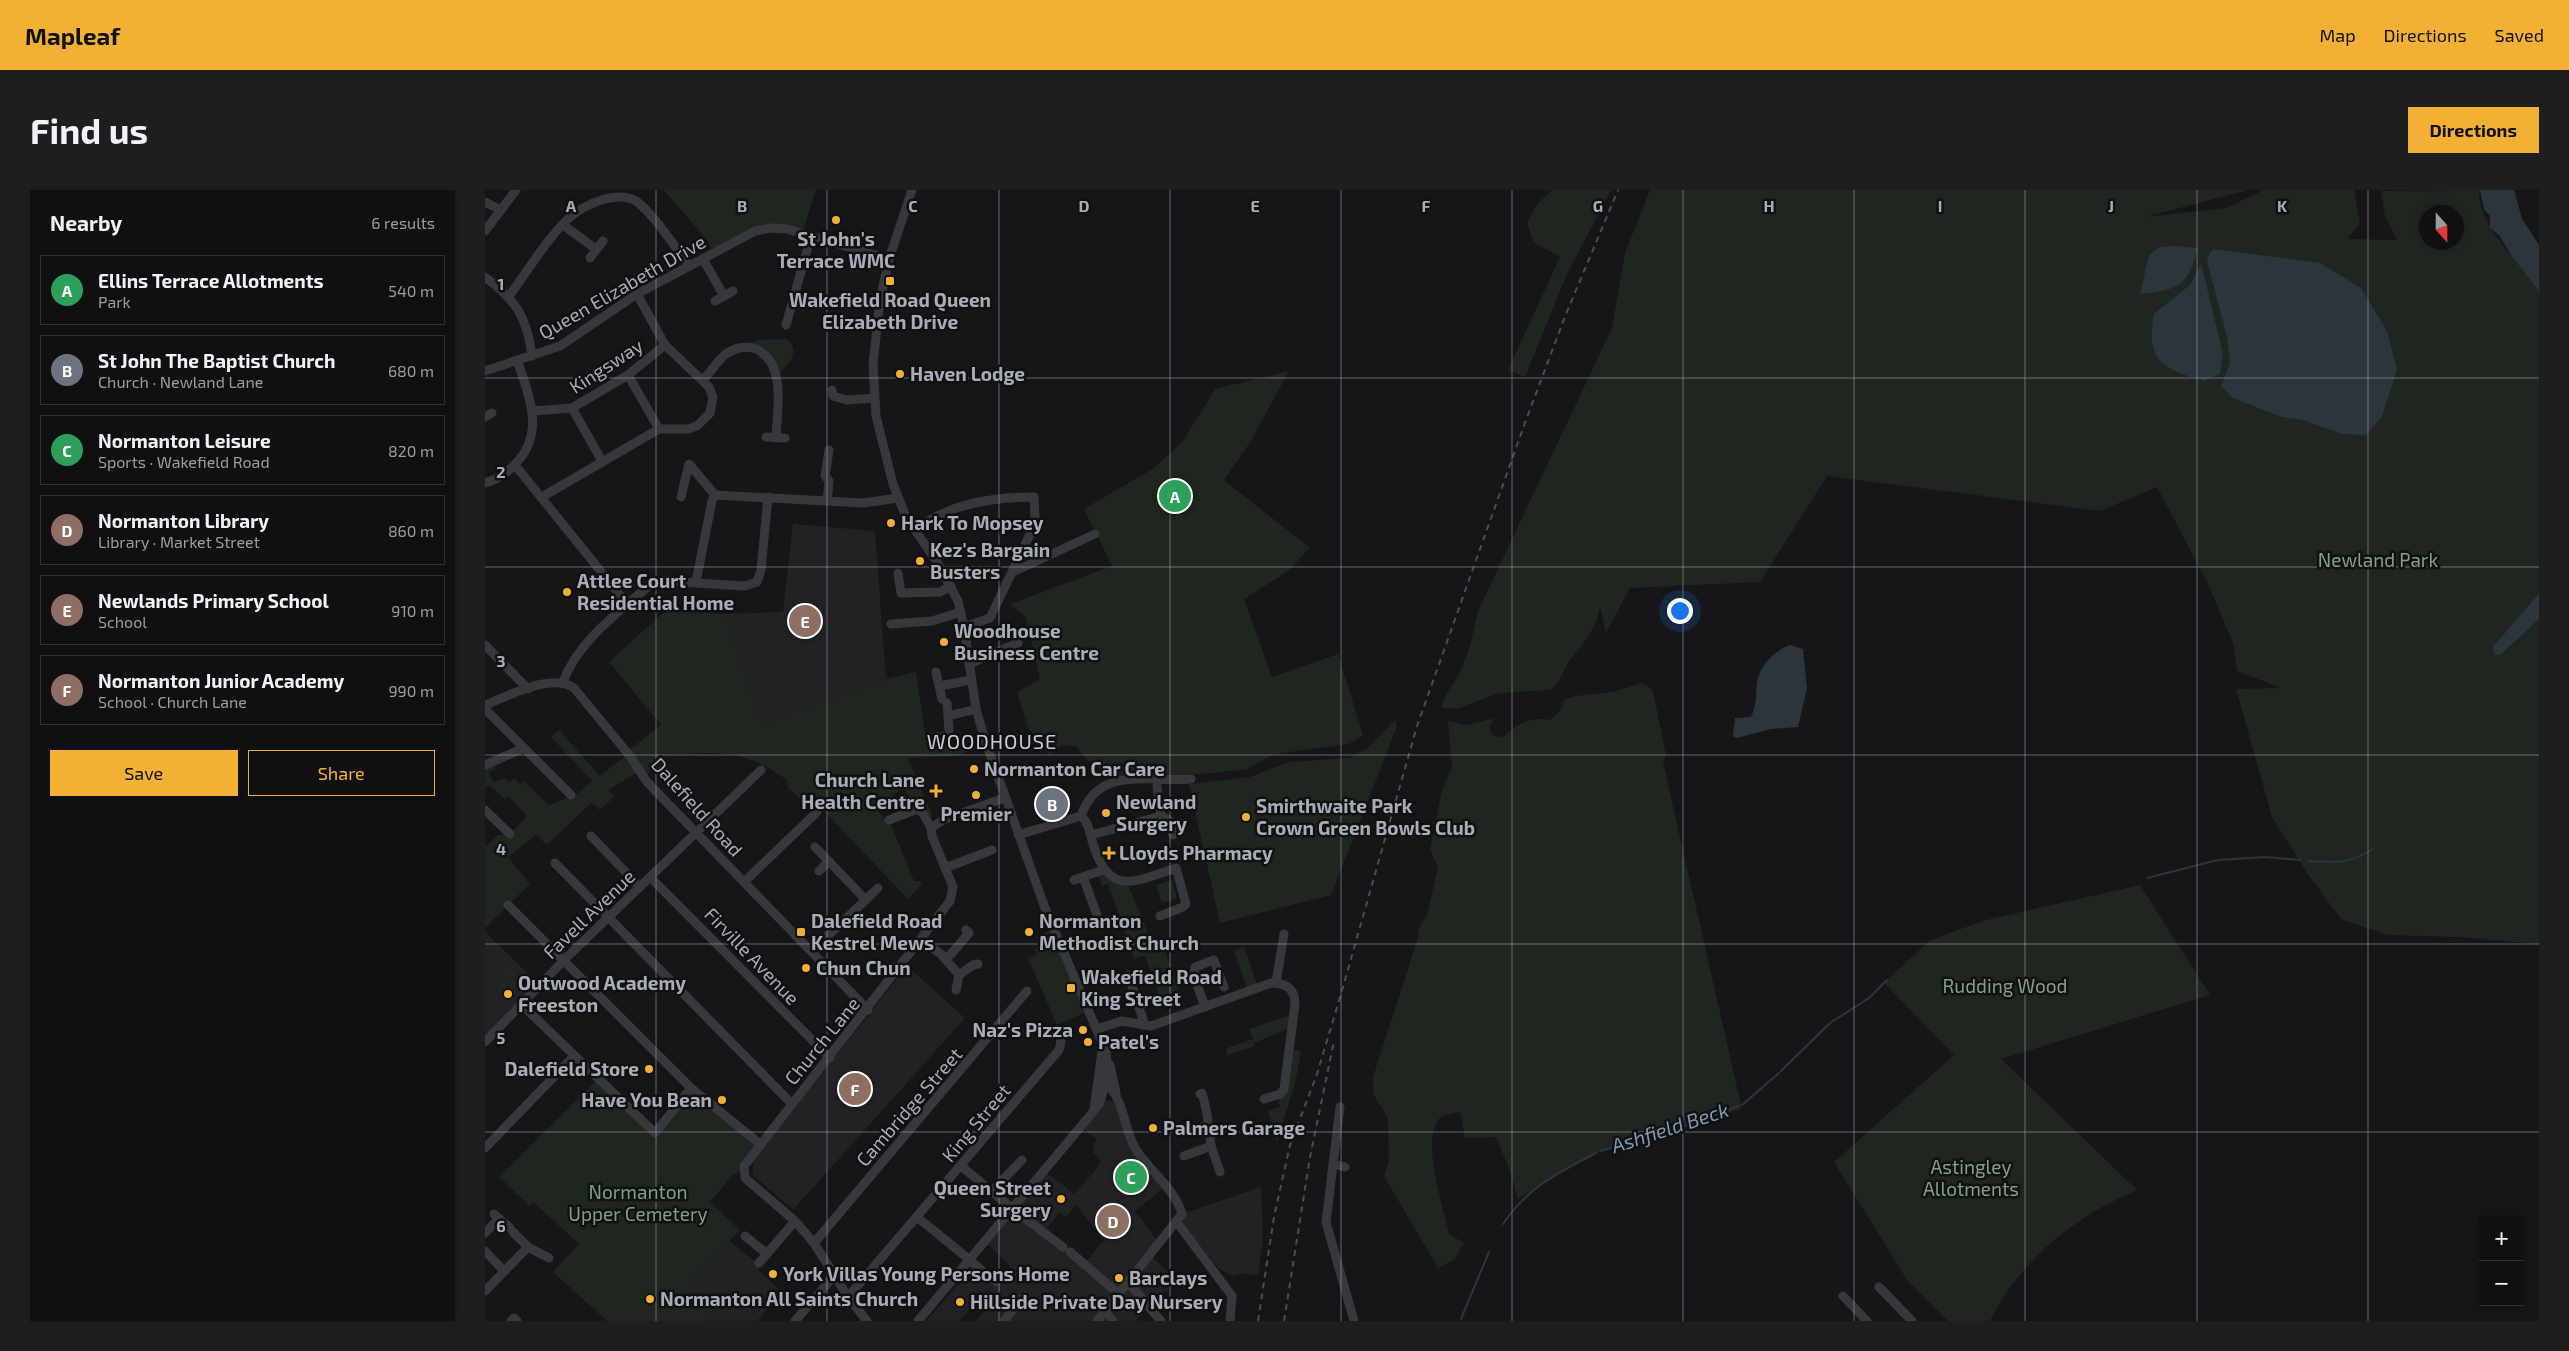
<!DOCTYPE html>
<html lang="en">
<head>
<meta charset="utf-8">
<style>
  body { margin:0; font-family:"Exo 2",sans-serif; background:#1e1e20; color:#f1f3f6 }
  .controls { position:absolute; right:15px; bottom:15px; display:grid; overflow:hidden; border-radius:0px; box-shadow:0 2px 8px #0003 }
  .controls button { width:45px; height:45px; display:grid; place-items:center; padding:0; border:0; border-bottom:1px solid #303032; background:#101012; color:#f1f3f6; font:25px sans-serif }
  .compass { position:absolute; left:1934px; top:15px; width:45px; height:45px; border-radius:50%; background:#101012; box-shadow:0 2px 8px #0003; rotate:159deg }
  .you { position:absolute; left:1194px; top:420px; width:18px; height:18px; margin:-12px; border:4px solid #fff; border-radius:50%; background:#1a73e8; box-shadow:0 0 0 8px #1a73e833 }
  .badge { display:grid; place-items:center; width:32px; height:32px; border-radius:50%; background:#f2b134; color:#fff; font-size:16px; font-weight:700 }
  .pin { position:absolute; translate:-50% -50%; border:2px solid #fff; box-shadow:0 1px 5px #0006 }
  .list { margin:0; padding:0; list-style:none }
  h2 { display:flex; justify-content:space-between; align-items:center; height:65px; margin:0; padding:0 20px; font-size:21px }
  h2 small { font-size:16px; font-weight:400; color:#9c9d9f }
  .list li { display:grid; grid-template-columns:32px 1fr auto; gap:15px; align-items:center; box-sizing:border-box; height:70px; margin:0 10px 10px; padding:0 10px; border:1px solid #303032; border-radius:0px }
  .list b { display:block; font-size:19px; white-space:nowrap }
  .list p { margin:0; font-size:16px; white-space:nowrap; color:#9c9d9f }
  .list em { font-size:16px; font-style:normal; color:#9c9d9f }
  .actions { display:flex; gap:10px; padding:15px 20px }
  .actions a { flex:1; padding:11px 0; border:1px solid #f2b134; border-radius:0px; text-align:center; font-size:18px; color:#f2b134 }
  .actions .main { background:#f2b134; color:#111 }
  .map { position:relative; flex:none; width:2054px; height:1131px; overflow:hidden; border-radius:0px }
  header { display:flex; align-items:center; gap:30px; box-sizing:border-box; height:70px; padding:0 25px; background:#f2b134; color:#111 }
  header strong { font-size:24px }
  nav { display:flex; gap:28px; margin-inline-start:auto; font-size:18px }
  .intro { display:flex; align-items:center; justify-content:space-between; box-sizing:border-box; height:120px; padding:0 30px }
  h1 { margin:0; font-size:35px }
  .button { padding:12px 22px; border-radius:0px; background:#f2b134; color:#111; font-size:18px; font-weight:700 }
  main { display:flex; gap:30px; padding:0 30px }
  aside { flex:1; background:#101012; border-radius:0px; box-shadow:0 2px 8px #0003 }
  .map>svg:first-child { display:block }
</style>
</head>
<body>
<header>
<strong>Mapleaf</strong>
<nav><a>Map</a><a>Directions</a><a>Saved</a></nav>
</header>
<div class="intro"><h1>Find us</h1><a class="button">Directions</a></div>
<main>
<aside>
<h2>Nearby<small>6 results</small></h2>
<ul class="list">
<li><span class="badge" style="background:#2e9e5b">A</span><div><b>Ellins Terrace Allotments</b><p>Park</p></div><em>540 m</em></li>
<li><span class="badge" style="background:#6b7280">B</span><div><b>St John The Baptist Church</b><p>Church · Newland Lane</p></div><em>680 m</em></li>
<li><span class="badge" style="background:#2e9e5b">C</span><div><b>Normanton Leisure</b><p>Sports · Wakefield Road</p></div><em>820 m</em></li>
<li><span class="badge" style="background:#8d6e63">D</span><div><b>Normanton Library</b><p>Library · Market Street</p></div><em>860 m</em></li>
<li><span class="badge" style="background:#8d6e63">E</span><div><b>Newlands Primary School</b><p>School</p></div><em>910 m</em></li>
<li><span class="badge" style="background:#8d6e63">F</span><div><b>Normanton Junior Academy</b><p>School · Church Lane</p></div><em>990 m</em></li>
</ul>
<div class="actions"><a class="main">Save</a><a>Share</a></div>
</aside>
<div class="map">
<svg width="2054" height="1131" viewBox="0 0 2054 1131">
  <rect width="100%" height="100%" fill="#161618"/>
  <g fill="#222225" fill-rule="evenodd">
    <polygon points="308,334 390,341 401,489 277,536 241,424 298,422"/>
    <polygon points="0,742 55,795 0,852"/>
    <polygon points="422,776 480,828 308,1020 268,985 268,971"/>
    <path d="M619,909L632,913L643,943L681,996L650,1021L674,1053L665,1065L683,1082L690,1093L652,1129L653,1131H491L506,1114L497,1107L526,1076L500,1052L560,981L589,1004L607,984L616,971L608,962L610,959L607,957L612,950L597,937ZM591,1015L619,1050L599,1074L559,1042L575,1022L581,1027Z"/>
    <polygon points="776,997 778,1048 773,1085 756,1083 749,1086 734,1079 693,1028 697,1024"/>
    <polygon points="244,1050 276,1077 273,1080 297,1102 272,1131 220,1131 229,1121 202,1096"/>
    <polygon points="488,1078 509,1093 474,1131 441,1131"/>
  </g>
  <g fill="#1e261f" fill-rule="evenodd">
    <polygon points="179,0 331,0 317,44 286,38 229,63 221,49"/>
    <polygon points="1067,0 1126,0 1082,84 1040,187 1023,180 1075,67 1048,52 1042,32 1052,14"/>
    <path d="M1165,0H1763L1660,27L1741,18L1779,0H1869L1875,33L1862,49L1912,50L1900,26L1896,1L1994,0C1993,35 2033,72 2054,97V754L1972,747L1902,745L1856,729L1822,683L1787,627L1751,499L1796,498L1752,481L1748,453L1722,392L1672,297L1615,321L1342,286L1275,392L1145,398L1121,443L1115,417L1111,433L1096,457L1084,471L1072,494L1065,500L1028,502L1011,504L975,518H957C958,504 968,496 974,484C984,464 988,443 993,421L1127,138L1140,63ZM1941,22H1971V52H1941Z"/>
    <path d="M301,149C318,160 302,177 292,185L289,178L265,157L269,151L273,150Z"/>
    <polygon points="804,181 766,251 739,290 825,358 803,381 759,409 787,487 853,464 878,545 864,554 789,564 762,579 718,584 626,587 601,569 591,556 578,555 563,564 543,538 532,502 555,489 541,427 525,414 627,376 599,319 669,278 698,251 730,199"/>
    <path d="M184,421L241,424L277,535L401,489L431,482L440,543L459,541L460,555C471,565 489,553 499,546L502,555L470,566L423,568L448,627L444,626L443,621L438,623L417,598L392,620L401,630H404L429,691H436L437,694L423,709L339,621L334,625L303,598L302,590C257,558 233,562 180,565L159,587L155,581L123,600L130,606L115,620L106,613L62,655L51,645L23,667L45,694L0,738V654L2,656L13,645L25,644L42,626L23,606L20,609L4,595L0,598V575L8,572L11,579L4,582L8,592L20,588L24,593L30,588L35,595L39,591L64,615L93,603L107,591L66,547L74,540L115,586L143,564L142,562L176,535L124,472L178,423Z"/>
    <path d="M1157,493L1166,498L1169,506L1181,565L1178,572L1257,919L1116,961L1071,984L1033,1009L1024,979L1011,947L980,948L975,922C969,923 957,924 953,930C937,952 958,1017 964,1044L979,1053L969,1070L953,1078L899,986L904,971L903,928L888,904V887L932,751L935,736L942,726L953,677L945,660L957,600L967,577L963,531L982,535L1010,528L1004,537L1006,543L1011,547L1019,546C1033,534 1045,526 1065,530L1075,521L1079,510L1090,506L1128,502Z"/>
    <polygon points="911,529 911,539 846,705 735,733 704,594 765,587 804,572 864,568 884,557"/>
    <polygon points="620,684 643,695 669,758 678,755 694,802 675,809 660,765 649,769 645,758 640,760 638,755 644,753 623,694 617,696 613,686"/>
    <polygon points="687,690 692,708 677,713 671,695"/>
    <path d="M1655,695L1725,805L1516,869L1652,1000C1589,1027 1536,1069 1505,1131H1463L1422,1090L1349,972L1469,865L1399,793L1445,750L1501,730Z"/>
    <polygon points="566,740 599,823 572,835 543,768 552,764 549,759 555,756 551,747"/>
    <polygon points="759,757 772,794 762,798 749,761"/>
    <polygon points="22,774 38,790 31,798 14,782"/>
    <polygon points="12,784 29,800 21,808 5,792"/>
    <polygon points="806,825 804,838 769,853 770,856 742,865 742,858 768,849 764,839"/>
    <polygon points="804,859 816,861 811,889 792,952 783,921 795,917 793,909 796,908"/>
    <polygon points="113,889 169,943 206,898 275,954 259,980 248,985 225,1012 255,1040 202,1096 229,1121 220,1131 122,1131 68,1082 94,1054 48,1012 45,1016 14,987"/>
  </g>
  <g fill="#2c353c">
    <polygon points="1995,0 2029,0 2037,29 2054,55 2054,101 2026,65 2014,45 2005,38 2005,26 1999,19"/>
    <path d="M1690,56L1713,58C1702,98 1694,99 1655,104L1664,65L1674,57Z"/>
    <polygon points="1728,59 1835,73 1876,98 1902,141 1912,180 1897,226 1881,245 1857,244 1818,230 1797,227 1748,208 1736,196 1745,173 1742,147 1722,71 1724,64"/>
    <path d="M1716,73L1738,164L1735,184L1719,191C1677,178 1661,173 1669,124L1705,95Z"/>
    <polygon points="2054,404 2054,429 2015,465 2010,465 2007,458"/>
    <path d="M1305,455L1318,459L1322,498L1313,537L1285,539L1252,548L1248,546L1250,528L1266,527C1274,511 1269,500 1274,485C1278,472 1293,459 1305,455Z"/>
  </g>
  <g fill="none" stroke-linecap="round" stroke-linejoin="round">
    <g stroke="#2c353c" stroke-width="2">
      <path d="M1823,671C1854,672 1861,675 1888,659"/>
      <polyline points="1662,688 1733,670 1781,667 1816,670"/>
      <polyline points="1296,881 1345,833 1384,808 1402,790"/>
      <polyline points="1257,915 1294,883"/>
      <polyline points="1115,961 1179,944 1254,916"/>
      <path d="M1018,1034C1044,996 1071,984 1111,963"/>
      <polyline points="976,1129 1004,1062"/>
    </g>
    <g stroke="#37383d" stroke-width="9">
      <polyline points="427,0 404,69 395,110 388,174 391,226 408,294 421,327 452,372 473,411 479,437 491,519 500,550 560,718 621,862 623,882 621,893 614,914 603,928 433,1131"/>
      <polyline points="0,12 16,20"/>
      <polyline points="78,35 111,59"/>
      <polyline points="0,41 31,0"/>
      <polyline points="105,68 118,51"/>
      <polyline points="218,69 239,106"/>
      <path d="M0,87C31,110 42,127 47,166"/>
      <path d="M24,106C42,82 63,47 85,27C100,14 133,0 151,11C169,24 190,58 205,76"/>
      <polyline points="230,111 248,101"/>
      <polyline points="301,135 326,46"/>
      <polyline points="0,181 75,156 152,104 270,41 286,38 302,39 404,69"/>
      <polyline points="143,185 174,239"/>
      <path d="M218,189C227,182 232,170 241,164C249,158 261,155 271,159C302,174 292,219 291,248"/>
      <polyline points="347,200 348,206 362,210 389,208"/>
      <polyline points="87,218 117,271"/>
      <polyline points="48,221 87,218 143,185 180,155"/>
      <polyline points="0,227 7,223"/>
      <polyline points="281,247 300,248"/>
      <polyline points="30,275 143,415"/>
      <path d="M0,293C13,289 23,283 32,272C60,242 44,205 32,170"/>
      <polyline points="57,307 174,239 203,239 212,236 225,223 228,207 224,197 180,155 152,104"/>
      <polyline points="196,307 204,274 230,305"/>
      <polyline points="342,311 344,291 340,286 344,260"/>
      <path d="M430,340C463,314 508,307 549,307L550,326L548,338L505,428L479,437"/>
      <polyline points="528,382 610,344"/>
      <polyline points="413,383 416,403 455,402 466,396"/>
      <polyline points="211,392 227,311 230,305 378,313 413,308"/>
      <polyline points="406,434 447,431 476,422"/>
      <polyline points="0,455 43,499"/>
      <polyline points="484,474 533,453"/>
      <polyline points="451,482 457,509"/>
      <path d="M78,492C93,451 133,423 165,395L179,391L260,396L272,392L276,380L283,307"/>
      <polyline points="455,496 486,490"/>
      <polyline points="462,513 464,541"/>
      <path d="M0,515C24,506 67,482 89,498L145,566L162,592L383,820"/>
      <polyline points="0,519 86,605"/>
      <polyline points="463,526 491,519"/>
      <polyline points="0,575 39,558"/>
      <polyline points="672,596 676,626"/>
      <polyline points="0,620 25,644"/>
      <path d="M596,626C604,633 605,644 608,654C624,707 649,692 691,678L701,714L698,717L675,726"/>
      <polyline points="404,630 432,619 438,623 446,638"/>
      <path d="M533,645L596,626C614,574 665,593 706,589"/>
      <polyline points="606,645 676,626 684,630 688,645"/>
      <polyline points="106,646 155,697"/>
      <polyline points="330,657 381,710"/>
      <polyline points="70,673 307,914"/>
      <polyline points="460,678 507,660"/>
      <polyline points="334,681 344,671"/>
      <polyline points="165,687 345,868"/>
      <polyline points="598,687 616,736"/>
      <polyline points="589,690 618,680"/>
      <polyline points="259,692 332,622"/>
      <polyline points="23,715 206,898 275,954"/>
      <polyline points="436,750 456,764 474,785 471,800"/>
      <polyline points="327,761 393,698"/>
      <polyline points="461,770 484,743 481,740"/>
      <polyline points="474,785 488,775 493,774"/>
      <polyline points="643,785 658,829 657,835"/>
      <polyline points="791,793 799,744"/>
      <polyline points="36,814 170,943 206,898"/>
      <polyline points="720,817 709,786 710,777 729,770 739,797"/>
      <path d="M612,839L637,831L666,836L786,793C801,793 810,799 810,814L799,899L795,904L779,909"/>
      <polyline points="0,852 79,770 276,580"/>
      <polyline points="625,875 631,903"/>
      <polyline points="715,904 717,903 722,923 726,956 735,982"/>
      <polyline points="855,917 841,1032 869,1131"/>
      <polyline points="609,919 617,862"/>
      <polyline points="0,958 89,866"/>
      <polyline points="699,966 726,956"/>
      <polyline points="848,974 860,977"/>
      <polyline points="476,976 528,1019 578,1057"/>
      <polyline points="507,1001 537,970"/>
      <polyline points="9,1024 25,1038"/>
      <polyline points="432,1027 480,1066"/>
      <polyline points="691,1031 747,1106 745,1131"/>
      <polyline points="28,1042 43,1057 64,1068"/>
      <polyline points="0,1043 14,1028"/>
      <polyline points="260,1046 282,1064"/>
      <polyline points="329,1053 542,801"/>
      <polyline points="0,1061 19,1081"/>
      <polyline points="585,1062 634,1104"/>
      <polyline points="484,1070 511,1092"/>
      <polyline points="274,1073 310,1031"/>
      <polyline points="643,1092 676,1131"/>
      <polyline points="1394,1097 1427,1131"/>
      <polyline points="0,1101 43,1057"/>
      <polyline points="1358,1106 1382,1131"/>
      <polyline points="363,1107 574,860 576,852 574,845"/>
      <polyline points="620,1121 628,1131"/>
      <polyline points="26,1131 29,1128 32,1131"/>
      <polyline points="310,1131 349,1086"/>
      <polyline points="382,1131 363,1107 329,1053 310,1031 260,988 259,976 465,711 468,697 447,646 446,638 458,630 519,608"/>
      <polyline points="519,1131 536,1109"/>
      <path d="M612,1131L697,1024C689,997 664,981 650,958C636,933 641,906 615,889"/>
    </g>
    <g stroke="#4a4c52" stroke-width="2" stroke-dasharray="6 5" stroke-linecap="butt">
      <polyline points="773,1131 789,1027 805,955 832,884 856,804 932,536 1041,230 1081,124 1133,0"/>
      <polyline points="799,1131 825,967 849,851"/>
    </g>
  </g>
  <path fill="none" stroke="#a8adb8" stroke-width="1" stroke-opacity="0.55" d="M171,0V1131M342,0V1131M514,0V1131M685,0V1131M856,0V1131M1027,0V1131M1198,0V1131M1369,0V1131M1540,0V1131M1712,0V1131M1883,0V1131M0,188H2054M0,377H2054M0,565H2054M0,754H2054M0,942H2054"/>
  <g fill="#f2b134" stroke="#111113" stroke-width="2">
    <circle cx="351" cy="30" r="5"/>
    <rect x="400" y="86" width="10" height="10" rx="2.5"/>
    <circle cx="415" cy="184" r="5"/>
    <circle cx="406" cy="333" r="5"/>
    <circle cx="435" cy="371" r="5"/>
    <circle cx="82" cy="402" r="5"/>
    <circle cx="459" cy="452" r="5"/>
    <circle cx="489" cy="579" r="5"/>
    <path d="M448.5 593.5h5v5h5v5h-5v5h-5v-5h-5v-5h5z"/>
    <circle cx="491" cy="605" r="5"/>
    <circle cx="621" cy="623" r="5"/>
    <circle cx="761" cy="627" r="5"/>
    <path d="M621.5 655.5h5v5h5v5h-5v5h-5v-5h-5v-5h5z"/>
    <rect x="311" y="737" width="10" height="10" rx="2.5"/>
    <circle cx="544" cy="742" r="5"/>
    <circle cx="321" cy="778" r="5"/>
    <rect x="581" y="793" width="10" height="10" rx="2.5"/>
    <circle cx="23" cy="804" r="5"/>
    <circle cx="598" cy="840" r="5"/>
    <circle cx="603" cy="852" r="5"/>
    <circle cx="164" cy="879" r="5"/>
    <circle cx="237" cy="910" r="5"/>
    <circle cx="668" cy="938" r="5"/>
    <circle cx="576" cy="1009" r="5"/>
    <circle cx="288" cy="1084" r="5"/>
    <circle cx="634" cy="1088" r="5"/>
    <circle cx="165" cy="1109" r="5"/>
    <circle cx="475" cy="1112" r="5"/>
  </g>
  <g text-anchor="middle" stroke-width="5" stroke-linejoin="round" paint-order="stroke">
    <g font-size="19" font-weight="bold" fill="#a8adb8" stroke="#111113" text-anchor="start">
      <text x="351" y="56" text-anchor="middle">St John's<tspan x="351" dy="22">Terrace WMC</tspan></text>
      <text x="405" y="117" text-anchor="middle">Wakefield Road Queen<tspan x="405" dy="22">Elizabeth Drive</tspan></text>
      <text x="425" y="191">Haven Lodge</text>
      <text x="416" y="340">Hark To Mopsey</text>
      <text x="445" y="367">Kez's Bargain<tspan x="445" dy="22">Busters</tspan></text>
      <text x="92" y="398">Attlee Court<tspan x="92" dy="22">Residential Home</tspan></text>
      <text x="469" y="448">Woodhouse<tspan x="469" dy="22">Business Centre</tspan></text>
      <text x="499" y="586">Normanton Car Care</text>
      <text x="440" y="597" text-anchor="end">Church Lane<tspan x="440" dy="22">Health Centre</tspan></text>
      <text x="631" y="619">Newland<tspan x="631" dy="22">Surgery</tspan></text>
      <text x="771" y="623">Smirthwaite Park<tspan x="771" dy="22">Crown Green Bowls Club</tspan></text>
      <text x="491" y="631" text-anchor="middle">Premier</text>
      <text x="634" y="670">Lloyds Pharmacy</text>
      <text x="326" y="738">Dalefield Road<tspan x="326" dy="22">Kestrel Mews</tspan></text>
      <text x="554" y="738">Normanton<tspan x="554" dy="22">Methodist Church</tspan></text>
      <text x="331" y="785">Chun Chun</text>
      <text x="596" y="794">Wakefield Road<tspan x="596" dy="22">King Street</tspan></text>
      <text x="33" y="800">Outwood Academy<tspan x="33" dy="22">Freeston</tspan></text>
      <text x="588" y="847" text-anchor="end">Naz's Pizza</text>
      <text x="613" y="859">Patel's</text>
      <text x="154" y="886" text-anchor="end">Dalefield Store</text>
      <text x="227" y="917" text-anchor="end">Have You Bean</text>
      <text x="678" y="945">Palmers Garage</text>
      <text x="566" y="1005" text-anchor="end">Queen Street<tspan x="566" dy="22">Surgery</tspan></text>
      <text x="298" y="1091">York Villas Young Persons Home</text>
      <text x="644" y="1095">Barclays</text>
      <text x="175" y="1116">Normanton All Saints Church</text>
      <text x="485" y="1119">Hillside Private Day Nursery</text>
    </g>
    <g font-size="19" fill="#a8adb8" stroke="#111113">
      <text transform="translate(137 97) rotate(-30)" y="7">Queen Elizabeth Drive</text>
      <text transform="translate(121 176) rotate(-33)" y="7">Kingsway</text>
      <text transform="translate(212 617) rotate(48)" y="7">Dalefield Road</text>
      <text transform="translate(104 724) rotate(-44)" y="7">Favell Avenue</text>
      <text transform="translate(267 766) rotate(46)" y="7">Firville Avenue</text>
      <text transform="translate(337 851) rotate(-51)" y="7">Church Lane</text>
      <text transform="translate(424 917) rotate(-49)" y="7">Cambridge Street</text>
      <text transform="translate(491 933) rotate(-50)" y="7">King Street</text>
    </g>
    <g font-size="19" fill="#7fa381" stroke="#111113">
      <text x="1893" y="377">Newland Park</text>
      <text x="1520" y="803">Rudding Wood</text>
      <text x="1486" y="984">Astingley<tspan x="1486" dy="22">Allotments</tspan></text>
      <text x="153" y="1009">Normanton<tspan x="153" dy="22">Upper Cemetery</tspan></text>
    </g>
    <g font-size="20" letter-spacing="1" fill="#c9ccd4" stroke="#111113">
      <text x="507" y="559">WOODHOUSE</text>
    </g>
    <g font-size="20" font-style="italic" fill="#7f9bb3" stroke="#111113">
      <text transform="translate(1185 938) rotate(-18)" y="7">Ashfield Beck</text>
    </g>
  </g>
  <g font-size="16" text-anchor="middle" font-weight="bold" fill="#a8adb8" stroke="#111113" stroke-width="5" stroke-linejoin="round" paint-order="stroke">
    <text x="86" y="22">A</text>
    <text x="257" y="22">B</text>
    <text x="428" y="22">C</text>
    <text x="599" y="22">D</text>
    <text x="770" y="22">E</text>
    <text x="941" y="22">F</text>
    <text x="1113" y="22">G</text>
    <text x="1284" y="22">H</text>
    <text x="1455" y="22">I</text>
    <text x="1626" y="22">J</text>
    <text x="1797" y="22">K</text>
    <text x="16" y="100">1</text>
    <text x="16" y="288">2</text>
    <text x="16" y="477">3</text>
    <text x="16" y="665">4</text>
    <text x="16" y="854">5</text>
    <text x="16" y="1042">6</text>
  </g>
</svg>
<div class="controls">
<button>+</button>
<button>−</button>
</div>
<svg class="compass" viewBox="-18 -18 36 36"><path d="M0-13l5 13h-10z" fill="#e53935"/><path d="M0 13l5-13h-10z" fill="#9c9d9f"/></svg>
<div class="you"></div>
<div class="pin badge" style="left:690px;top:306px;background:#2e9e5b">A</div>
<div class="pin badge" style="left:567px;top:614px;background:#6b7280">B</div>
<div class="pin badge" style="left:646px;top:987px;background:#2e9e5b">C</div>
<div class="pin badge" style="left:628px;top:1031px;background:#8d6e63">D</div>
<div class="pin badge" style="left:320px;top:431px;background:#8d6e63">E</div>
<div class="pin badge" style="left:370px;top:899px;background:#8d6e63">F</div>
</div>
</main>
</body>
</html>
